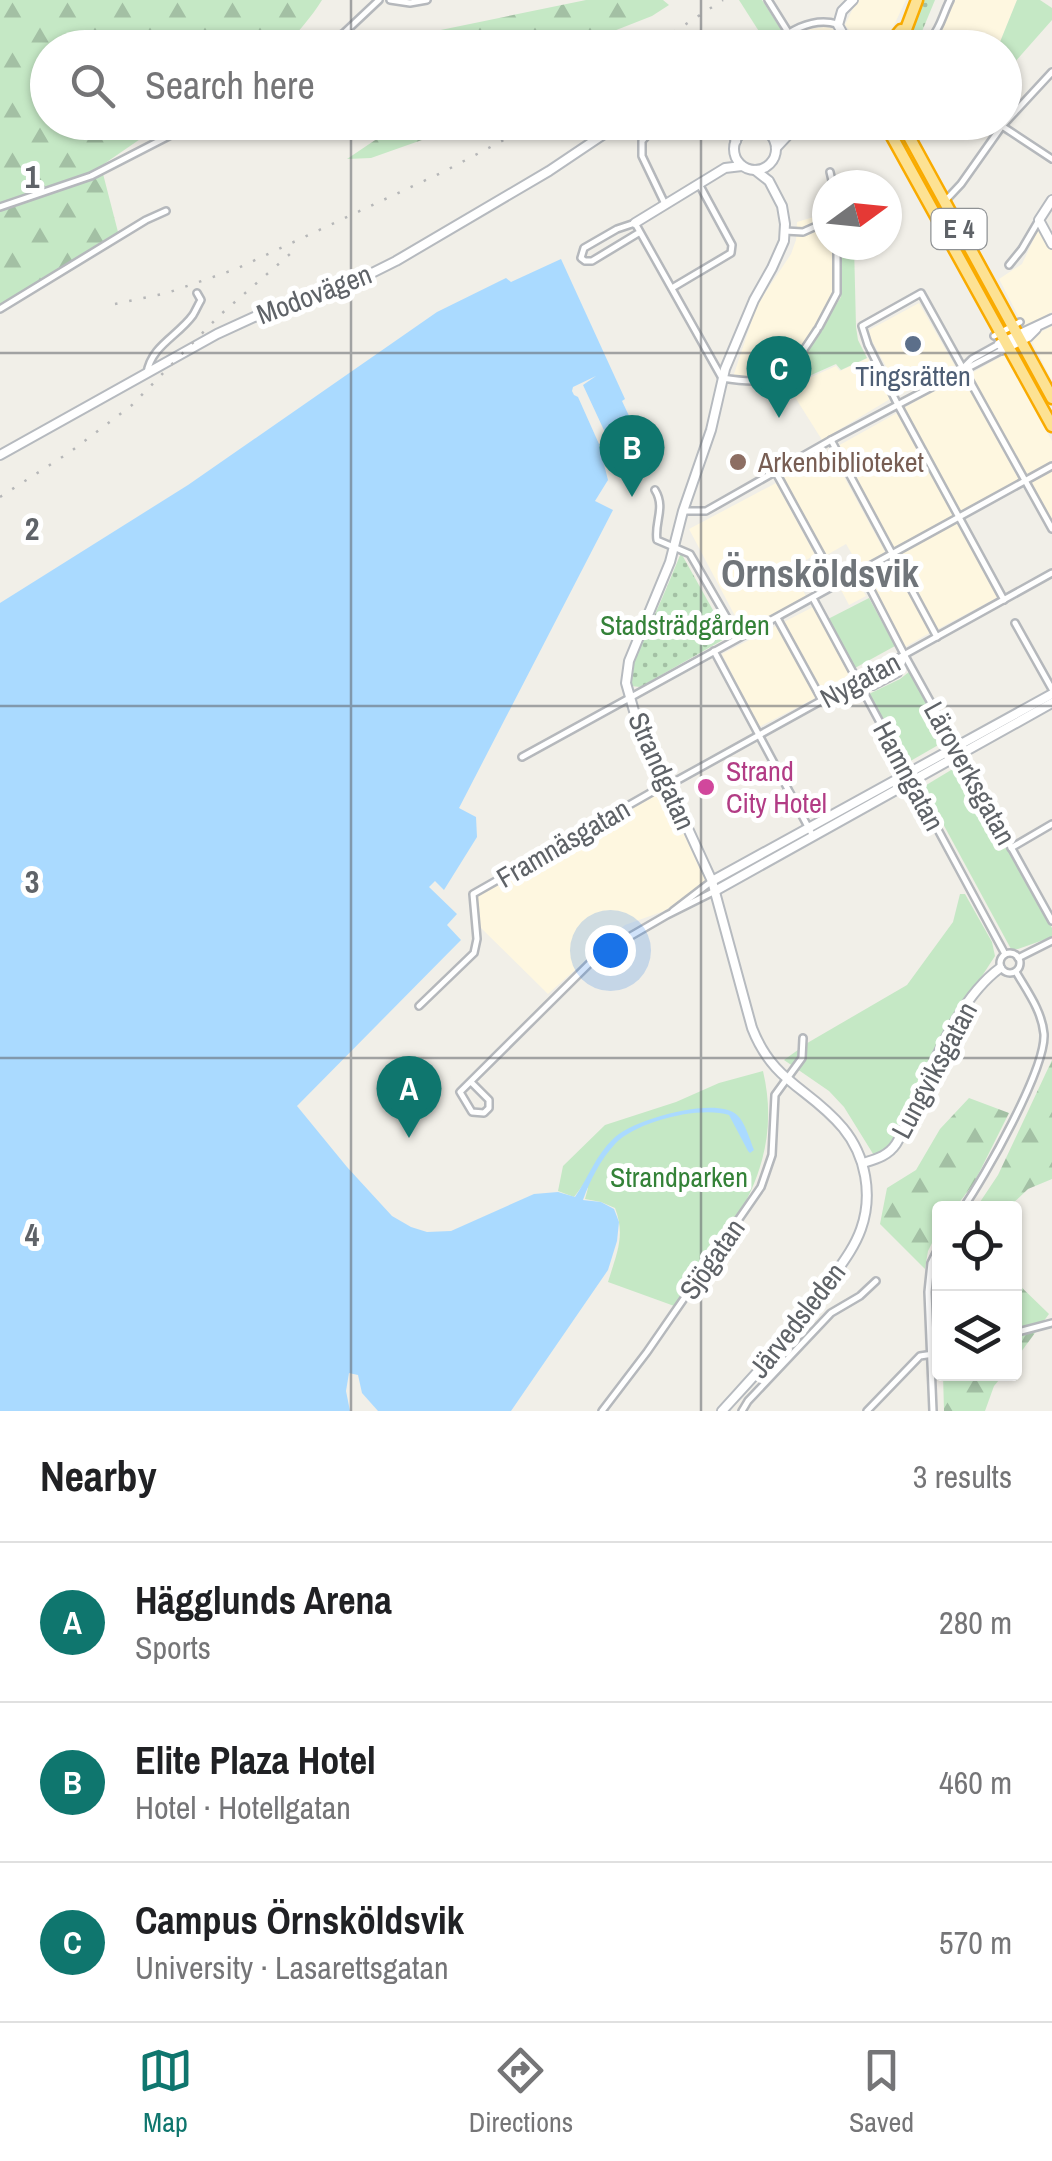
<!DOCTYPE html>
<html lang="en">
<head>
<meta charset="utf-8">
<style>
  body { margin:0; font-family:"Archivo Narrow",sans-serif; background:#f6f6f6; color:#202124 }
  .controls { position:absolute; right:30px; bottom:30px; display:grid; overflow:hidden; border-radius:10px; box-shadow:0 2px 8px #0004 }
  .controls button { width:90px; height:90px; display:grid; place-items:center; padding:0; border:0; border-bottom:2px solid #e0e0e0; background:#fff; color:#202124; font:50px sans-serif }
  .compass { position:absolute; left:812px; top:170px; width:90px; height:90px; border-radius:50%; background:#fff; box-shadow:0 2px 8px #0004; rotate:75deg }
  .you { position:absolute; left:610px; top:950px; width:35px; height:35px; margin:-25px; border:8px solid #fff; border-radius:50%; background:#1a73e8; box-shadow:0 0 0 15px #1a73e833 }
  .badge { display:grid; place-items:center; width:65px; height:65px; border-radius:50%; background:#0f766e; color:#fff; font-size:32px; font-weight:700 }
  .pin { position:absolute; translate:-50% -82px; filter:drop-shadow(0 2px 5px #0008) }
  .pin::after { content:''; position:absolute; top:52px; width:35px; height:30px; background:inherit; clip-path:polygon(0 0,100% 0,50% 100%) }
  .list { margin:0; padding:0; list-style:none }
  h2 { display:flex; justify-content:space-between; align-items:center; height:130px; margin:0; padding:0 40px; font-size:42px }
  h2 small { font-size:32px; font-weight:400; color:#757577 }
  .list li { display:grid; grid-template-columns:65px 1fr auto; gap:30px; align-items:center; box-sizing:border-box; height:160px; padding:0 40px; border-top:2px solid #e0e0e0 }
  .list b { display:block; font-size:38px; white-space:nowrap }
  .list p { margin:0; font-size:32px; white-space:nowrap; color:#757577 }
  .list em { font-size:32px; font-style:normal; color:#757577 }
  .icon { flex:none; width:55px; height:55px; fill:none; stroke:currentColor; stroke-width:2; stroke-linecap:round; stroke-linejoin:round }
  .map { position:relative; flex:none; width:1052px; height:1411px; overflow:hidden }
  .search { position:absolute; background:#fff; box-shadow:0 2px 8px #0004; left:30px; right:30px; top:30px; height:110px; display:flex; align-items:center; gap:25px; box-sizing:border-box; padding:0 35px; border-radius:55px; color:#757577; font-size:38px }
  .sheet { height:610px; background:#fff }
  nav { display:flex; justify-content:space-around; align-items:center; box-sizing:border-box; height:140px; border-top:2px solid #e0e0e0; background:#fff; font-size:28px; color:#757577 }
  nav a { display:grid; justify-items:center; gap:5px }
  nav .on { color:#0f766e }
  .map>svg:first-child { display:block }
</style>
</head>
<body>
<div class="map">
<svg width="1052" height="1411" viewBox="0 0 1052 1411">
  <defs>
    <pattern id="grass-dots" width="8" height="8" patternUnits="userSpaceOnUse" patternTransform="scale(2.5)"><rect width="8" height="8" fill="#c5e8c5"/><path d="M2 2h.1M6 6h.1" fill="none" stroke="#a3c0a4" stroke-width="1.8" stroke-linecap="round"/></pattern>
    <pattern id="forest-firs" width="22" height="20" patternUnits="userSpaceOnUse" patternTransform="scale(2.5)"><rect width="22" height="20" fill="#c5e8c5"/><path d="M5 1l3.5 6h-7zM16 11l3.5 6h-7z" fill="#a3c0a4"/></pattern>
  </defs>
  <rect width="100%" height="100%" fill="#f1efe8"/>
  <g fill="#fef7e0">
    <polygon points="857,0 906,0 885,44 864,47 845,25"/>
    <polygon points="955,0 1017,0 998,47 945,47 935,44"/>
    <polygon points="826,27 833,29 841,47 792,47 788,38 810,29"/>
    <polygon points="827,205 827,245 841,245 840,298 811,348 788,380 731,383 757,305 791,254 796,240 797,222 817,216 823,206"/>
    <polygon points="1040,226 1052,249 1052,312 1024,327 999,279 1022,264"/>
    <polygon points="919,303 955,366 901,394 871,339 869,330"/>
    <polygon points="1052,326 1052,381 1030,338"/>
    <polygon points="1004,355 1052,441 1052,462 1026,477 970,374"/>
    <polygon points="868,358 890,399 822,440 788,386 805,377 809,378 836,366 840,371"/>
    <polygon points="962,376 1019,480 958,513 902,409"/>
    <polygon points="897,413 954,515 893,549 836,447"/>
    <polygon points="830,451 885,552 859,566 846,544 825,556 782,477"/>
    <polygon points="1052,471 1052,522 1030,483"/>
    <polygon points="776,483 815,555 799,564 800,567 793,572 807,598 743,631 689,529"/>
    <polygon points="959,522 1000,596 938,629 898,555"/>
    <polygon points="894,560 931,632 905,647 867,575"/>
    <polygon points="857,579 866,596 849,605 840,588"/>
    <polygon points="813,607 852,679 759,727 722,654"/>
    <polygon points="664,791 706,882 664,911 625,925 548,994 479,926 475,896"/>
  </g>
  <g fill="url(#grass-dots)">
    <polygon points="922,0 935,0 918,41 903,44"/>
    <polygon points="888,123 897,123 1006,325 969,270"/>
    <path d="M681,553L728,637L640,687L631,686C627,658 645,636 656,612C665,592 673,572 681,553Z"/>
  </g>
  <g fill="url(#forest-firs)">
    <path d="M0,0H322C311,18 298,31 286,47L48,48V122L171,123L149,133L101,166L118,232L0,308Z"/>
    <polygon points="586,0 663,0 669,5 652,16 573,47 425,47 431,32"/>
    <polygon points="395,123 395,122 470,123 371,158 347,159 393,128"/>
    <polygon points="1052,1060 1052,1179 1028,1189 1008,1208 976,1208 998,1175"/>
    <polygon points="969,1098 1009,1113 974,1183 955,1208 940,1208 939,1229 928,1251 925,1269 880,1224 887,1188 916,1170 940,1129"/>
    <polygon points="1014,1280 1049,1314 1015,1360 1014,1360"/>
    <polygon points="943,1374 1004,1374 994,1386 985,1411 944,1411"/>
  </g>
  <g fill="#c5e8c5">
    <polygon points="739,0 762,0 786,37 787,47 769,47"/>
    <polygon points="1017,0 1040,0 1052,8 1052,20 1015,62 1008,77 1005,75 1004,48 998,47"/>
    <polygon points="841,245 854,245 856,327 858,340 867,358 841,370 836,364 798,381 789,377 841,297"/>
    <polygon points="869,598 895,646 855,668 828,619"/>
    <polygon points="909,672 947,740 907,763 869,694 900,679"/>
    <polygon points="961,764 1052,928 1052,937 1018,949 1011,949 923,787"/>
    <polygon points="960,894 965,894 992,942 995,956 949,1027 894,1143 884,1153 875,1157 844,1107 829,1091 784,1060 809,1042 907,985 953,922"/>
    <path d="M763,1071C786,1169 728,1232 677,1307L608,1282C616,1255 626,1236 615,1208L601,1202L585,1199L588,1188L583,1185L574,1197L558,1191L563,1166L605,1125L676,1102L719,1083Z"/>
  </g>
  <path fill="#aadaff" d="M561,259L625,399L622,401L631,420L632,431L599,445L608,480L595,501L613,510L459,808L476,817L477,837L444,890L435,881L429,887L457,914L447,925L461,940L297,1106L347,1167L392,1216L411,1227L427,1232L451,1231L534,1194L558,1192L575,1197C588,1178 596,1155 613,1139C630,1120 717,1095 737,1115C745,1122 750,1140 754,1150L750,1153L748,1151L729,1115C700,1106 637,1121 615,1144C601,1159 590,1180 583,1200L601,1202L614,1209L619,1222L617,1241L608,1270L511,1411H378L362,1393L358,1375L349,1373L346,1391L350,1411H0V603L188,485L437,312L506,278L511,282Z"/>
  <polygon fill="#f1efe8" points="596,376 583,385 609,441 599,444 578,397 574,395 572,391 573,387"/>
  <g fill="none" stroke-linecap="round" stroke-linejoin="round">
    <defs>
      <g id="street">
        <polyline points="390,0 410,3 427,0"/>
        <polyline points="768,0 788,32"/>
        <polyline points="322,48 344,33 379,0"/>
        <path d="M767,48C787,33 811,16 837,24"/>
        <path d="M907,48C940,41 937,27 950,0"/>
        <polyline points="1002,126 1052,159"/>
        <polyline points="651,131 642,141 642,156 665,204"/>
        <polyline points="830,172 833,185"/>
        <polyline points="946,200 961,184 1002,126 1052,72"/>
        <polyline points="0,207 91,176 196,122"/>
        <polyline points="785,231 803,232 823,223 827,224"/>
        <path d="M640,232L592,261H585L581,258L584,248L617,229L635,223L640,232L722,378C780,387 787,376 817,330"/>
        <polyline points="1009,265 1022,249 1039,220"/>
        <polyline points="672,288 731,253 732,245 699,184"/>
        <polyline points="0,309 146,220 166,211"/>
        <polyline points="819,327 837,293 837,245"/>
        <polyline points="994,336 1020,322"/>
        <polyline points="965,366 972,359 999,344"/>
        <path d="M147,373C151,346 178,336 193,315C196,310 198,305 201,300L197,293"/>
        <polyline points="831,440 937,637"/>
        <polyline points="775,471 837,584"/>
        <path d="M655,490C666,508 654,522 657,540L690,554L738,637"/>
        <polyline points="683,511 706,511 831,440 1002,350"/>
        <polyline points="861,571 905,656 1052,921"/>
        <polyline points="814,600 1005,954"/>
        <polyline points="1004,600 898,405 868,345 862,326 921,293 1052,529"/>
        <polyline points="777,618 822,700"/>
        <polyline points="1015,623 1052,689"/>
        <polyline points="714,651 813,836"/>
        <polyline points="859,681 873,686 898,673 905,656"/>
        <polyline points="522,757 1052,466"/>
        <polyline points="667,786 1052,573"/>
        <polyline points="1011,848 1052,824"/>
        <polyline points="673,911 712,881"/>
        <circle cx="1010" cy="963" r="10"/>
        <polyline points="1018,958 1052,941"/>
        <polyline points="419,1006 474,953 477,939 473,894 666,784"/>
        <polyline points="471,1082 489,1100 489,1108 484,1113 472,1112 460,1092 598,955 667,915 715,891"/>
        <path d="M963,1208C984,1178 1046,1069 1044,1034C1042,1011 1027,991 1016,972"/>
        <polyline points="1014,1333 1052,1323"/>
        <polyline points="602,1411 647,1352 761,1187 772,1155 775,1095 802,1058 803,1038"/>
        <polyline points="742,1411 748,1401 831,1313 860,1296 876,1281"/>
        <polyline points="867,1411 920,1356 940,1353"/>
        <polyline points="933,1411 928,1292 931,1263 940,1245"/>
      </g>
      <g id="secondary">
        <polyline points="845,48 844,36 838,25 842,11 853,0"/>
        <polyline points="728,122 736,141"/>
        <circle cx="755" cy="149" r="21"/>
        <polyline points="764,130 787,122"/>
        <polyline points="776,148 790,133 806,122"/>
        <polyline points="1052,200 1039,220 1052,244"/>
        <polyline points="635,223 725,168 742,166"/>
        <polyline points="999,344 1052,319"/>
        <polyline points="1002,350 1028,337 1036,329"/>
        <polyline points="0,455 217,334 276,307 360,279 396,261 549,171 622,122"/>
        <polyline points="712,881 1052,694"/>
        <polyline points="715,891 1052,703"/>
        <path d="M863,1163C876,1159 888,1156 896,1144C903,1133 907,1119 913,1108C934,1062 959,998 1000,968"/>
        <path d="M722,1411C762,1367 802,1325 834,1275C844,1261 855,1246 861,1229C873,1195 866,1156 843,1128C809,1087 774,1084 752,1028L712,881L634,711L626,683L629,661L670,562L683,511L711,430L725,369L754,300L772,268L784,241L785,224L782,206L769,181L755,170"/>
      </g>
      <g id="highway">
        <polyline points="886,48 901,30"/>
        <polyline points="899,48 917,0"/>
        <polyline points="884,122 1052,426"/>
        <polyline points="901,122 1052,398"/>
      </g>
    </defs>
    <use href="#street" stroke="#b5b8bc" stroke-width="10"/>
    <use href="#secondary" stroke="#b6babf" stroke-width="12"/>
    <use href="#highway" stroke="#f9ab00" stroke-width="15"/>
    <use href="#street" stroke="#fff" stroke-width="5"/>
    <use href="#secondary" stroke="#fff" stroke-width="8"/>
    <use href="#highway" stroke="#fde293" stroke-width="10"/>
    <g stroke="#b6b7b8" stroke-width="2.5" stroke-dasharray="2.5 12" stroke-linecap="butt">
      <polyline points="649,48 723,0"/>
      <polyline points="115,304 167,293 236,269 443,172 538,122"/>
      <polyline points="0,497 70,452 132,405 220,315 290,254"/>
    </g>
  </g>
  <path fill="none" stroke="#5f6368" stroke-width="2.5" stroke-opacity="0.55" d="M351,0V48M701,0V48M351,122V1411M701,122V1411M0,353H1052M0,706H1052M0,1058H1052"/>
  <circle fill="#5c6f8a" stroke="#fff" stroke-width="4" cx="913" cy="344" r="10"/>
  <circle fill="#8d6e63" stroke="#fff" stroke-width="4" cx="738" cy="462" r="10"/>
  <circle fill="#d1479c" stroke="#fff" stroke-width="4" cx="706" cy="787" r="10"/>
  <g text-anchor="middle" stroke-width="10" stroke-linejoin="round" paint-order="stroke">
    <rect fill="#fff" stroke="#8f9295" stroke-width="2.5" x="931.5" y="209" width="55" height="40" rx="8"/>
    <g font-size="25" font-weight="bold" fill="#5f6368">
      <text x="959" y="238">E 4</text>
    </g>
    <g font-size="28" fill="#5f6368" stroke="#fff">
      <text transform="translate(314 294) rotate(-21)" y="10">Modovägen</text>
      <text transform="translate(860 680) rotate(-28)" y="10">Nygatan</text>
      <text transform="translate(662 771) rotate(66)" y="10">Strandgatan</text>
      <text transform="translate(970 773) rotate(61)" y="10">Läroverksgatan</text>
      <text transform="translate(909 776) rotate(62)" y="10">Hamngatan</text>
      <text transform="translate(563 843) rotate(-30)" y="10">Framnäsgatan</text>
      <text transform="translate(934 1070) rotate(-62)" y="10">Lungviksgatan</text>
      <text transform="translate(712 1259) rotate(-55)" y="10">Sjögatan</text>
      <text transform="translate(797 1320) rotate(-52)" y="10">Järvedsleden</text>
    </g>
    <g font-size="28" fill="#4e5e75" stroke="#fff">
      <text x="913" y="386">Tingsrätten</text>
    </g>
    <g font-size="28" fill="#785e54" stroke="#fff" text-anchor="start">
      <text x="758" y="472">Arkenbiblioteket</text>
    </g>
    <g font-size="28" fill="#348238" stroke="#fff">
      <text x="685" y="635">Stadsträdgården</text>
      <text x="679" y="1187">Strandparken</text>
    </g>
    <g font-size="28" fill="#b23c85" stroke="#fff" text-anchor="start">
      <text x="726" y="781">Strand<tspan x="726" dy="32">City Hotel</tspan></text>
    </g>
    <g font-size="38" font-weight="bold" fill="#70757a" stroke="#fff">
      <text x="820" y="587">Örnsköldsvik</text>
    </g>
  </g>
  <g font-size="32" text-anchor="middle" font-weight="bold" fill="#5f6368" stroke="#fff" stroke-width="10" stroke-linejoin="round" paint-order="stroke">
    <text x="32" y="188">1</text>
    <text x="32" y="540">2</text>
    <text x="32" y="893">3</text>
    <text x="32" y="1246">4</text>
  </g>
</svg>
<div class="controls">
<button><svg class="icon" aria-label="locate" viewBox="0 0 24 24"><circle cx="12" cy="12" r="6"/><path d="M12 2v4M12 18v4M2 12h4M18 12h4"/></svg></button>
<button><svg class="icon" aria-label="layers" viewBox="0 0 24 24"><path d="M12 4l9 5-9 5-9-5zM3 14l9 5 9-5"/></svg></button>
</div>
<svg class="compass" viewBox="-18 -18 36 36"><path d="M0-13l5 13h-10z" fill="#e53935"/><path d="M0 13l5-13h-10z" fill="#757577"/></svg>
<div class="you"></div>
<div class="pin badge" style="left:409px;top:1138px">A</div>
<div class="pin badge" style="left:632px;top:497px">B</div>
<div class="pin badge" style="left:779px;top:418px">C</div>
<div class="search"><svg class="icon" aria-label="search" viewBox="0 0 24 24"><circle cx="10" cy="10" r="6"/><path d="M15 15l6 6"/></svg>Search here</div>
</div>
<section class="sheet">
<h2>Nearby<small>3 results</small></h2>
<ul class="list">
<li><span class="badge">A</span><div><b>Hägglunds Arena</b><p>Sports</p></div><em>280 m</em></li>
<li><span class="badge">B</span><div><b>Elite Plaza Hotel</b><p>Hotel · Hotellgatan</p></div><em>460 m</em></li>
<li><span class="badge">C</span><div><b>Campus Örnsköldsvik</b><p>University · Lasarettsgatan</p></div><em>570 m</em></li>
</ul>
</section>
<nav>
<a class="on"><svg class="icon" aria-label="map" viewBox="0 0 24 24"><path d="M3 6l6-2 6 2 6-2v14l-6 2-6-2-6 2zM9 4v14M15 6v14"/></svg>Map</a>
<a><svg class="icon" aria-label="directions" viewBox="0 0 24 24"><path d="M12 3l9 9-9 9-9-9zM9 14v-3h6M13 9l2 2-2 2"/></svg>Directions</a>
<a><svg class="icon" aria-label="saved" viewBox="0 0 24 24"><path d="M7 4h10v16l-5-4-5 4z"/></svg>Saved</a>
</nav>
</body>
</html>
